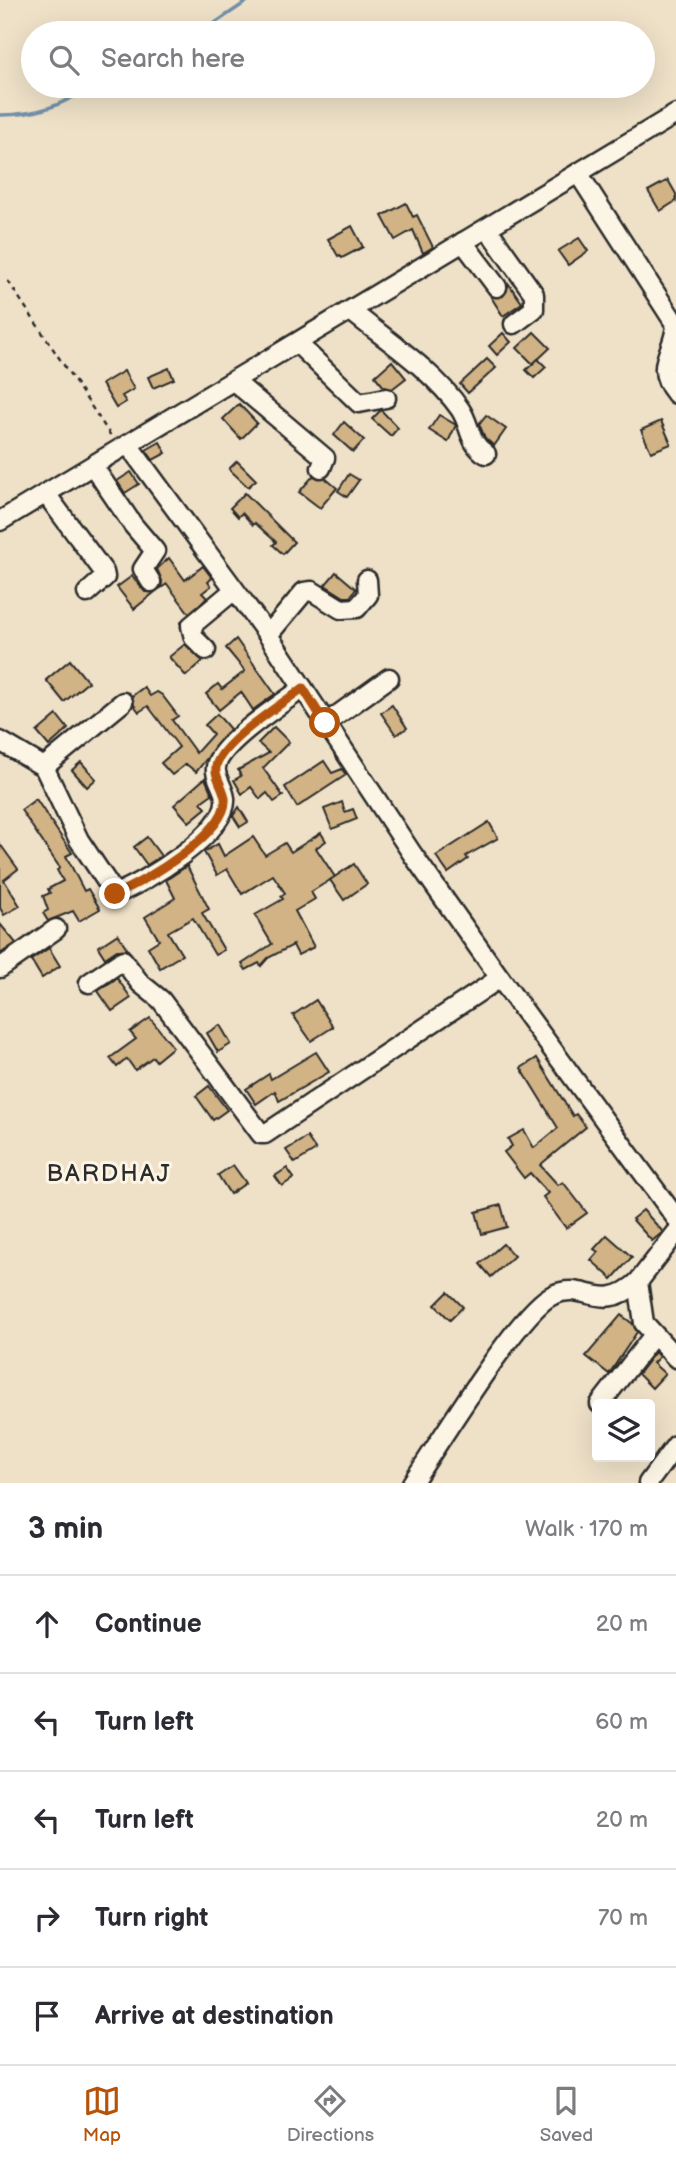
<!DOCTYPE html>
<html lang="en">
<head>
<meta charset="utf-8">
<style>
  body { margin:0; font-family:"Balsamiq Sans",sans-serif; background:#f7f7f7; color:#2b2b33 }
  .controls { position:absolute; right:21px; bottom:21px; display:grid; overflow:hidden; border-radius:7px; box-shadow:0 7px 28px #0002 }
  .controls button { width:63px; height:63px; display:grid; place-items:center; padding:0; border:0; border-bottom:2px solid #e1e1e2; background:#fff; color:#2b2b33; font:35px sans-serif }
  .stop { position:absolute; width:21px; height:21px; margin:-16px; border:5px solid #b45309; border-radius:50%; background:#fff }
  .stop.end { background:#b45309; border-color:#fff; box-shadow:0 2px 7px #0008 }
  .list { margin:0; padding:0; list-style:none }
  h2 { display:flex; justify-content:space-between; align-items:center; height:91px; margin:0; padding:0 28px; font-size:30px }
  h2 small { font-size:23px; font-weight:400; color:#7c7c81 }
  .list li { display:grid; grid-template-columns:46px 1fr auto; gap:21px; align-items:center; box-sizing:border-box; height:98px; padding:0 28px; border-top:2px solid #e1e1e2 }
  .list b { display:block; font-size:26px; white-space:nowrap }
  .list em { font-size:23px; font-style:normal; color:#7c7c81 }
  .icon { flex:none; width:38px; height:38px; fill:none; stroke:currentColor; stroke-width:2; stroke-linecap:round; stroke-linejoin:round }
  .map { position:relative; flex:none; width:676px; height:1483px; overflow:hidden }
  .search { position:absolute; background:#fff; box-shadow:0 7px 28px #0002; left:21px; right:21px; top:21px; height:77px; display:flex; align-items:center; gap:18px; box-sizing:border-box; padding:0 24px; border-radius:38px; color:#7c7c81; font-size:26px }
  .sheet { height:581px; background:#fff }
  nav { display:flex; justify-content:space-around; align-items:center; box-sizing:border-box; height:98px; border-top:2px solid #e1e1e2; background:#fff; font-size:19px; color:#7c7c81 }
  nav a { display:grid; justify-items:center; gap:4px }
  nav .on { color:#b45309 }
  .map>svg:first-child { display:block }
</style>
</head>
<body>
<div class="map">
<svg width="676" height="1483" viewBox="0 0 676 1483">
  <rect width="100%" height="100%" fill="#efe1c8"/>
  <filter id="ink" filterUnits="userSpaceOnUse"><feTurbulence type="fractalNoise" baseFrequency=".0143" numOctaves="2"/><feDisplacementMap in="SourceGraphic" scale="14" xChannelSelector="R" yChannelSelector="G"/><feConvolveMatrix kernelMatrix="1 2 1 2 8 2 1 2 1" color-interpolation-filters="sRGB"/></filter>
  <g filter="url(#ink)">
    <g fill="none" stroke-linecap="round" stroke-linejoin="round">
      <g stroke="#7290aa" stroke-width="3.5">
        <polyline points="193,33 215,23 249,0"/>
        <path d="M0,115C40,115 60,105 94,86"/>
      </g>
    </g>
    <g fill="#d1b385" stroke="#2b2b2b" stroke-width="2">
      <polygon points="668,180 676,194 676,201 660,211 648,191"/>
      <polygon points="406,203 413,217 417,215 433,247 423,253 413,230 395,240 382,216"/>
      <polygon points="352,226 363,247 342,258 340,255 338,256 328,239"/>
      <polygon points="579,238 588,251 568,265 558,251"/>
      <polygon points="509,284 522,303 503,316 491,297 503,296"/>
      <polygon points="534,332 550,348 533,364 517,348"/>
      <polygon points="503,333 511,342 497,355 489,346"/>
      <polygon points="487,359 496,368 468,393 460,384"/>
      <polygon points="538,359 546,367 534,378 526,370"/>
      <polygon points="392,361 406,378 392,389 384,387 375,376"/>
      <polygon points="169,368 174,379 153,388 148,377"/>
      <polygon points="124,371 134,389 122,396 126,402 116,408 102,384"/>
      <polygon points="239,404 257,423 241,439 223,419"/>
      <polygon points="381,410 398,428 391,436 372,419"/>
      <polygon points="439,415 456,425 448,442 429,430"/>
      <polygon points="486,415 506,429 494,446 485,438 479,424"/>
      <polygon points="661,421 671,444 651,452 641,430"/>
      <polygon points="344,422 364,440 353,452 334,435"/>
      <polygon points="160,442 166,453 153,460 146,450"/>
      <polygon points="237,461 256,480 248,487 229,469"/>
      <polygon points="131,472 139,484 125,493 117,481"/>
      <polygon points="349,474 359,480 347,497 338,491"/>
      <polygon points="313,476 325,478 337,488 320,508 299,492"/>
      <polygon points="245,493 294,542 283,554 273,545 276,542 255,523 253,525 242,513 238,517 230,508"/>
      <polygon points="169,558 185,580 203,566 212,578 208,582 211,586 202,593 207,598 189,613 167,584 161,588 162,581 157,569"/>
      <polygon points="336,572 356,589 350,597 344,597 325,585"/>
      <polygon points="132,576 145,592 155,592 134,609 117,587"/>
      <polygon points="236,639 275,694 253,710 241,692 219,710 206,694 218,684 222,689 245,671 226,648"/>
      <polygon points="185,644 203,661 186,676 169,657"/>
      <polygon points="70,660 88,682 64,702 46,680"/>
      <polygon points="144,687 150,696 157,692 162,695 178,716 172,720 196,753 213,734 205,725 217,714 230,729 196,772 186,764 172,775 161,763 179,747 148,706 139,712 134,705 132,696"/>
      <polygon points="392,705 407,728 396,735 381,713"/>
      <polygon points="57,715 68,729 49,746 37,732"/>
      <polygon points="274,727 289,742 263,768 283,796 274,802 267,793 260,799 251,787 242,794 234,780 241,776 238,770 269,753 258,743"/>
      <polygon points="324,761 332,773 342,769 346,775 297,807 285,787"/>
      <polygon points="81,762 96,779 87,787 72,770"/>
      <polygon points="205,778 212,794 201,802 206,808 189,822 174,805"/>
      <polygon points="36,799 72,853 66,856 84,891 88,889 100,909 79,921 73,911 48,921 43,913 48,910 43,896 50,893 48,889 63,881 57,870 60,868 21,810"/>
      <polygon points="342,802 345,812 353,809 357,819 332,829 324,809"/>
      <polygon points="239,807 248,822 240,827 233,816"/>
      <polygon points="489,822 498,838 466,856 468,859 448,873 436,856"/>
      <polygon points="321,833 326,841 316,848 335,877 311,892 315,899 295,911 314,947 298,955 293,945 268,958 261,966 259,963 246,970 242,964 272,944 255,915 283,899 281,896 285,893 273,875 242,894 227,869 217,875 204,852 218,844 224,856 253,837 265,855 285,843 291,852"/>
      <polygon points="147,837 161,856 147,865 134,847"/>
      <polygon points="0,844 18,869 4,880 20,906 4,915 0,908"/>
      <polygon points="354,864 367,884 344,900 330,880"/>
      <polygon points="187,866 209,909 202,913 224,950 215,955 193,918 168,932 182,955 160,968 148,947 159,940 145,917 175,898 166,880"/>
      <polygon points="0,924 16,943 0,954"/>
      <polygon points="118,934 128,950 117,950 105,958 98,947"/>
      <polygon points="49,948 60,966 42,978 31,960"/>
      <polygon points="117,978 131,998 112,1011 98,991"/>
      <polygon points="316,1000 333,1027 311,1041 293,1015"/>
      <polygon points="150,1018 173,1047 156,1061 153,1057 135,1070 127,1059 117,1067 110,1058 136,1039 130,1032"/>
      <polygon points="220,1025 231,1044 218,1052 207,1033"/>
      <polygon points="316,1052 329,1072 279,1101 275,1091 256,1104 246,1089 269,1074 271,1079"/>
      <polygon points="537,1058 573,1116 576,1114 586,1127 540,1165 558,1185 563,1182 587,1213 566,1228 543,1197 548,1193 530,1173 524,1178 504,1152 512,1146 508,1139 524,1130 534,1148 558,1128 521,1068"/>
      <polygon points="209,1086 227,1110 213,1120 196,1096"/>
      <polygon points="307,1137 316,1150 295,1163 286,1150"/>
      <polygon points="233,1165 246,1183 230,1194 218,1175"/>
      <polygon points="287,1168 294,1178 282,1186 275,1176"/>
      <polygon points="501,1205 507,1227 482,1234 476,1212"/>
      <polygon points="643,1210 663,1232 652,1241 632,1219"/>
      <polygon points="607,1235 632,1257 612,1279 591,1260 598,1252 594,1249"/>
      <polygon points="503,1244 514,1256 491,1277 480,1264"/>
      <polygon points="448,1292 463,1307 450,1320 435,1305"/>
      <polygon points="621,1315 633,1324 637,1332 609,1374 586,1356"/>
      <polygon points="655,1352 659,1357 653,1363 665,1374 652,1388 638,1374"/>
    </g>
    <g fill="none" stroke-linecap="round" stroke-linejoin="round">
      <defs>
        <g id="minor">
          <path d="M578,173L676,325C674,354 652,365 676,394"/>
          <polyline points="487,228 534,294 534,309 514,324"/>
          <polyline points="463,242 497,287"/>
          <path d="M351,311C387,341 433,370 460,409C471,425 468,443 486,454"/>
          <polyline points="298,344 359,403 386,398"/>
          <polyline points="235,382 325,458 321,468"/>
          <polyline points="129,446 268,635 413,855 500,978 676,1218"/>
          <polyline points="93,466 133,525 155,551 143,569 151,582"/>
          <polyline points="46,494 104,572 105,577 87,593"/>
          <polyline points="0,521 676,114"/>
          <polyline points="268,635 304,592 312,591 341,609 357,608 368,595 367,580"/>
          <polyline points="206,650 194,638 191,626 233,591"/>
          <polyline points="325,724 389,678"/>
          <path d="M0,741L44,767L79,840L115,894C143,884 229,832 225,798C223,783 209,773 220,757C235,734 280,705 303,688"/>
          <polyline points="44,767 123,702"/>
          <polyline points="0,968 56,929"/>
          <polyline points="89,983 123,960 140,983 161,1000 261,1134 265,1134 500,978"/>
          <polyline points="676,1233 638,1282 644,1323 676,1358"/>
          <polyline points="600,1404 653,1336"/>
          <path d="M412,1483C437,1447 520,1309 553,1295C585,1280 601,1315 638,1282"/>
          <polyline points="648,1483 676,1445"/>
        </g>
      </defs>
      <use href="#minor" stroke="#2b2b2b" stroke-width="23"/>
      <polyline stroke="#2b2b2b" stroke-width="2.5" stroke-dasharray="5 5" stroke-linecap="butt" points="8,281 111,436"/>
      <use href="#minor" stroke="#fcf5e5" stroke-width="18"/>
    </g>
  </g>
  <g fill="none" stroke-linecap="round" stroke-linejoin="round" filter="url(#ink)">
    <path stroke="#b45309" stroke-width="9" d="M115,894C143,883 229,832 225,798C223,783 209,773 220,757C235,734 280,705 303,688L325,723"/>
  </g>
  <g text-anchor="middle" stroke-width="6" stroke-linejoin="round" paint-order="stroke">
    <g font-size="24" letter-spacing="2" fill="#2b2b2b" stroke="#fcf5e5">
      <text x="109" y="1181">BARDHAJ</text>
    </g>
  </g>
</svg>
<div class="controls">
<button><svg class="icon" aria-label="layers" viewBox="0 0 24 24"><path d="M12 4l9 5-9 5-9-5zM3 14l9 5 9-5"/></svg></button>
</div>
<div class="stop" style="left:325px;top:723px"></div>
<div class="stop end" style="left:115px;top:894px"></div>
<div class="search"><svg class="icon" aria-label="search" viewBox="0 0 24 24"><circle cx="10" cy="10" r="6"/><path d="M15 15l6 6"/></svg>Search here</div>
</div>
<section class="sheet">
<h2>3 min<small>Walk · 170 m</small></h2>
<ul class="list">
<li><svg class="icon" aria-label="ahead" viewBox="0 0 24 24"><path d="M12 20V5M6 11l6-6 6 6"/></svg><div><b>Continue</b></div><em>20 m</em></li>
<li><svg class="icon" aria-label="left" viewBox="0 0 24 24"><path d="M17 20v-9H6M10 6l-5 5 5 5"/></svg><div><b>Turn left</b></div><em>60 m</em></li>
<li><svg class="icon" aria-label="left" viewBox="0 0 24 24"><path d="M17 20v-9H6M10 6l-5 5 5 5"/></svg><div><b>Turn left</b></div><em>20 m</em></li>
<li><svg class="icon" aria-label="right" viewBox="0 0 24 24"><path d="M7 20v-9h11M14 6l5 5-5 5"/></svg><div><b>Turn right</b></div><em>70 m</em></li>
<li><svg class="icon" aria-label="arrive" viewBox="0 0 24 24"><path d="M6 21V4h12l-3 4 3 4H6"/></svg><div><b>Arrive at destination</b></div></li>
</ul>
</section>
<nav>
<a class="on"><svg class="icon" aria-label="map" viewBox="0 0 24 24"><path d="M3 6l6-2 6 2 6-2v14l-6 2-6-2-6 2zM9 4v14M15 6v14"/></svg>Map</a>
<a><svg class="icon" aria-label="directions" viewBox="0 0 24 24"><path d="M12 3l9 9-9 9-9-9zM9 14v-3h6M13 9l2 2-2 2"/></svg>Directions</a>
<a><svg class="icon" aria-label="saved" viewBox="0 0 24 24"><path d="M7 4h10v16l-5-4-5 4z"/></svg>Saved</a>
</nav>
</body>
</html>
